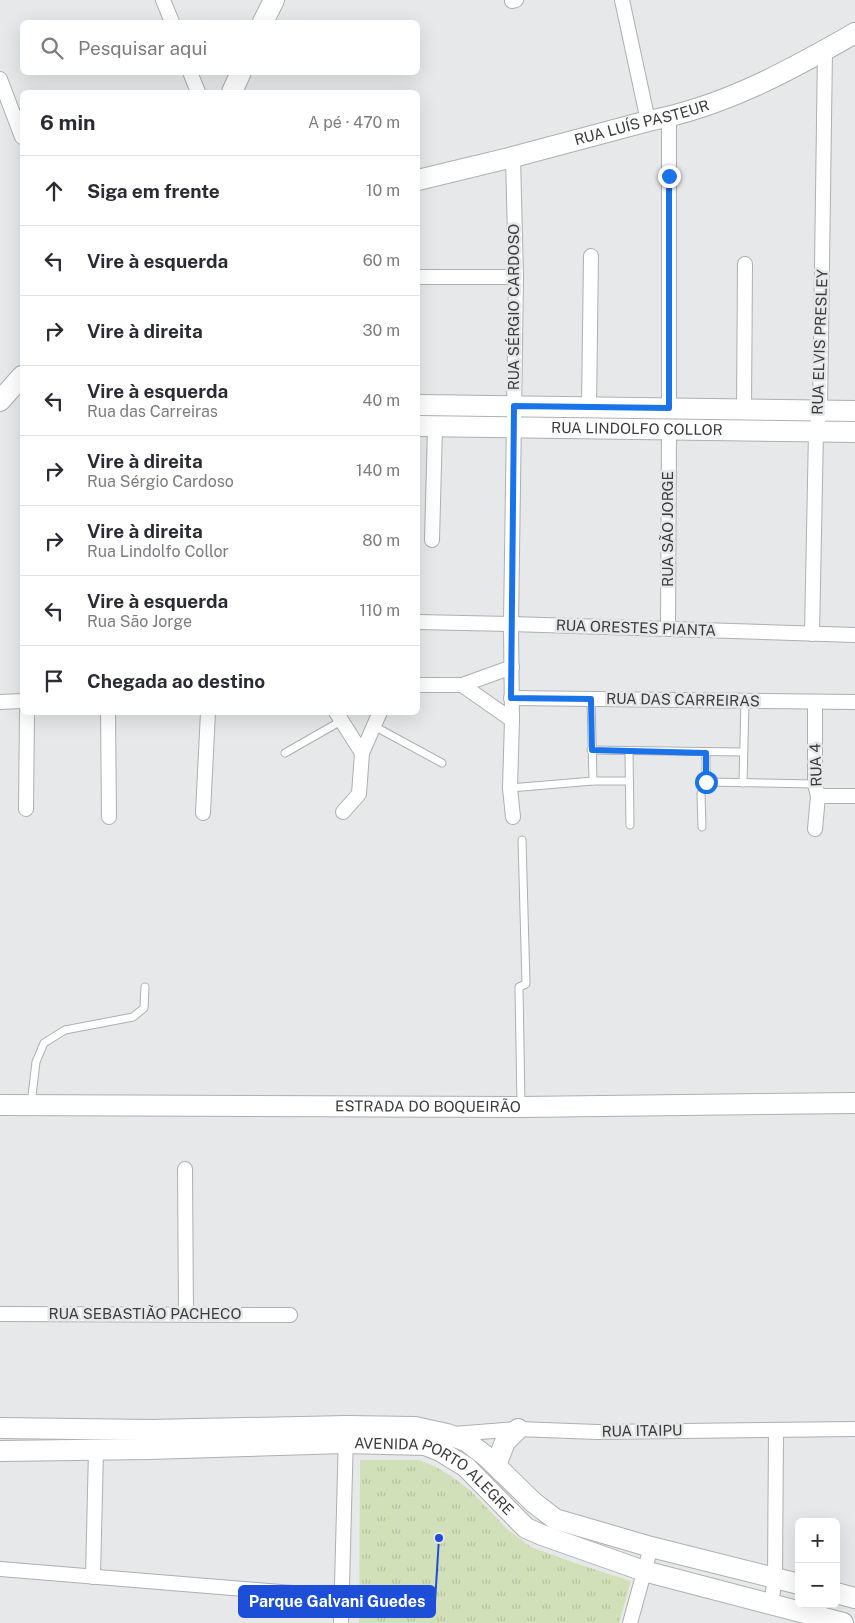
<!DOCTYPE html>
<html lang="pt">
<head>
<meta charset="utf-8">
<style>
  body { margin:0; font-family:"Public Sans",sans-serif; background:#f7f7f7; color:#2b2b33 }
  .controls { position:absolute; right:15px; bottom:15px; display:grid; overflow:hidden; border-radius:8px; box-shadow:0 5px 20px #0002 }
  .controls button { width:45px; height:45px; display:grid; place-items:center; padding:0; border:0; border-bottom:1px solid #e1e1e2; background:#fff; color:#2b2b33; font:25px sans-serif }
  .stop { position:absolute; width:15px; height:15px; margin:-11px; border:4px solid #1a73e8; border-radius:50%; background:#fff }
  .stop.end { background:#1a73e8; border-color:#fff; box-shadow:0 1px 5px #0008 }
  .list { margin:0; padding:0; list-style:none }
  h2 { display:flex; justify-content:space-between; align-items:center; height:65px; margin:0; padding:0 20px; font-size:21px }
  h2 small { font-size:16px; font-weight:400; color:#7c7c81 }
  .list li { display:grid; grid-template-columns:32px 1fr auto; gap:15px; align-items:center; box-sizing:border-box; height:70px; padding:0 20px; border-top:1px solid #e1e1e2 }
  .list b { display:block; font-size:19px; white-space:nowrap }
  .list p { margin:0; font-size:16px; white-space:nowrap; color:#7c7c81 }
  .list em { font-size:16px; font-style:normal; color:#7c7c81 }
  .icon { flex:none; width:28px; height:28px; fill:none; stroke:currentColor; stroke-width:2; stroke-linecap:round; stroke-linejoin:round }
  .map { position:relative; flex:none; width:855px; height:1623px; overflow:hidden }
  .search { position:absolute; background:#fff; box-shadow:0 5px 20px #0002; left:20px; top:20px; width:400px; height:55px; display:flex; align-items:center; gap:12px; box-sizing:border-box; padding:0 18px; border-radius:8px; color:#7c7c81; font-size:19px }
  .panel { position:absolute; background:#fff; box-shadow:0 5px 20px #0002; left:20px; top:90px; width:400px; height:625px; border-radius:8px }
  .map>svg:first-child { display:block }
</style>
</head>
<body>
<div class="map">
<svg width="855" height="1623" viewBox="0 0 855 1623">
  <defs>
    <pattern id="park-tufts" width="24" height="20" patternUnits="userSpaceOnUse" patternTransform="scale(1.25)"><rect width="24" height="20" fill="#d2e0ba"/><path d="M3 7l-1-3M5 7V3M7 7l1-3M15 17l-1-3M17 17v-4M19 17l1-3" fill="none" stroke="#b5c1a1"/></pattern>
  </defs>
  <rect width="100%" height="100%" fill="#e7e8e9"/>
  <polygon fill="url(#park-tufts)" points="360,1460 419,1460 434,1466 451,1476 471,1491 507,1529 531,1547 575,1563 631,1581 619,1623 359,1623"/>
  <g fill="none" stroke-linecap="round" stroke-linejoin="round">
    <defs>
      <g id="lane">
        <polyline points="591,699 593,781"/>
        <polyline points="374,726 442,763"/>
        <polyline points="591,750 743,752"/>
        <polyline points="629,752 630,825"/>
        <polyline points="285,753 341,721"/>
        <polyline points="706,782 815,784"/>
        <polyline points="743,783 745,701"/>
        <polyline points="510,788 593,781 629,781"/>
        <polyline points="702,827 701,794 706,782 706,753"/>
        <polyline points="31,1104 36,1062 44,1043 65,1030 133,1017 144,1008 145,987"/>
        <polyline points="521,1105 519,987 526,984 522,840"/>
      </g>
      <g id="street">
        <polyline points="163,0 172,22"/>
        <polyline points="622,0 648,121"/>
        <polyline points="512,1 516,0"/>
        <polyline points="190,72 198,92"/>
        <polyline points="0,79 22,137"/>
        <polyline points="669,117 669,408"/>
        <polyline points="418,277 516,277"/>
        <polyline points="589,407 591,256"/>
        <polyline points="744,409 745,264"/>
        <polyline points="432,540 435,427"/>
        <polyline points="418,622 511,624 855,635"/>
        <polyline points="668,629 669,430"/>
        <polyline points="812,634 816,432 820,410 825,50"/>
        <polyline points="418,685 462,685 512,667"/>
        <polyline points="462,685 512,720"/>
        <polyline points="511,698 855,702"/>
        <polyline points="0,702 22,701"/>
        <polyline points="108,712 109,817"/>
        <polyline points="336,712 362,753"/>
        <polyline points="818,796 855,796"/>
        <polyline points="26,809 27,712"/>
        <polyline points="343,812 359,794 362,753 380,712"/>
        <polyline points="203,813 208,712"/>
        <polyline points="513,817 510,788 512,720 511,624 516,277 513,157"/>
        <polyline points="815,829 818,796 815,784 815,702"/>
        <polyline points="185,1169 186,1314"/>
        <polyline points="0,1314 290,1315"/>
        <polyline points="454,1434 518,1429 597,1432 855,1429"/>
        <polyline points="0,1569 341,1597"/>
        <polyline points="93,1577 96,1450"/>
        <polyline points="771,1605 775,1577 776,1430"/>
        <polyline points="341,1623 346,1434"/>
        <polyline points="630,1623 651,1547"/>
      </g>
      <g id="secondary">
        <polyline points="263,22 274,0"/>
        <polyline points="232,92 241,72"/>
        <path id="s1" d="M418,180L513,157L648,121C723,107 789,71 855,33"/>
        <polyline points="0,401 22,376"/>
        <polyline points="418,405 855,411"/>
        <path id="s2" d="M418,426L855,432"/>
        <path id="s3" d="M0,1105L521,1107L855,1103"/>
        <polyline points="0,1428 150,1430 347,1426 415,1427 447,1434 466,1441 487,1457 533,1502 555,1519 651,1547 799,1584"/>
        <path id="s4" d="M0,1451L149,1449L345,1443L425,1445L440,1451L466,1467L526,1528L542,1535L644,1571L843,1623"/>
        <polyline points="503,1473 496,1465 505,1442 518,1429"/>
        <polyline points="836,1593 855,1598"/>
      </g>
    </defs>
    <use href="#lane" stroke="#aeafb1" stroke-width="9"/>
    <use href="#street" stroke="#aeafb1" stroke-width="16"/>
    <use href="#secondary" stroke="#aeafb1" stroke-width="22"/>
    <use href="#lane" stroke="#fff" stroke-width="7"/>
    <use href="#street" stroke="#fff" stroke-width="14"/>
    <use href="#secondary" stroke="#fff" stroke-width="20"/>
  </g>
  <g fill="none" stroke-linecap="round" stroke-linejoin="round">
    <polyline stroke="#1a73e8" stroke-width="6" points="669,176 669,408 514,406 511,698 591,699 592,750 706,753 706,782"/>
  </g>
  <g text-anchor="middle" stroke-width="5" stroke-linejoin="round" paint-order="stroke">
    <g font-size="15" fill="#3b3b3c" stroke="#e7e8e9">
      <text dy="5" stroke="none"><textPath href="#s1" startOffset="231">RUA LUÍS PASTEUR</textPath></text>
      <text transform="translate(514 307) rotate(-90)" y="5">RUA SÉRGIO CARDOSO</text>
      <text transform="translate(820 342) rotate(-88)" y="5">RUA ELVIS PRESLEY</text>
      <text dy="5" stroke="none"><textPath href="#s2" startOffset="219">RUA LINDOLFO COLLOR</textPath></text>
      <text transform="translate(668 529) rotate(-90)" y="5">RUA SÃO JORGE</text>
      <text transform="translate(636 628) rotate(2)" y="5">RUA ORESTES PIANTA</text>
      <text transform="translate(683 700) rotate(1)" y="5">RUA DAS CARREIRAS</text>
      <text transform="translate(816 765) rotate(-92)" y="5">RUA 4</text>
      <text dy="5" stroke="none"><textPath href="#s3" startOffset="428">ESTRADA DO BOQUEIRÃO</textPath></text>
      <text x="145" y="1319">RUA SEBASTIÃO PACHECO</text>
      <text transform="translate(642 1431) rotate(-1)" y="5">RUA ITAIPU</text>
      <text dy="5" stroke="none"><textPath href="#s4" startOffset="445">AVENIDA PORTO ALEGRE</textPath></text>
    </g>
  </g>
  <path fill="none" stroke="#1d4ed8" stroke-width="2" d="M439 1538L435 1602"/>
  <circle fill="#1d4ed8" stroke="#e7e8e9" stroke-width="2" cx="439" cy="1538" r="5"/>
  <rect fill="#1d4ed8" stroke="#1d4ed8" stroke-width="2" x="239" y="1586" width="196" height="31" rx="5"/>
  <g font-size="16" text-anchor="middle" font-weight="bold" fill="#fff">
    <text x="337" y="1607">Parque Galvani Guedes</text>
  </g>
</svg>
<div class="controls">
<button>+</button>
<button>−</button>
</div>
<div class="stop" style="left:706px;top:782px"></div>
<div class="stop end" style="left:669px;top:176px"></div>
<div class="search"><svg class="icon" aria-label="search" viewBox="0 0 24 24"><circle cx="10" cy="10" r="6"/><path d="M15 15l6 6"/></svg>Pesquisar aqui</div>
<section class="panel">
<h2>6 min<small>A pé · 470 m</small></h2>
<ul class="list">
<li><svg class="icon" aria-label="ahead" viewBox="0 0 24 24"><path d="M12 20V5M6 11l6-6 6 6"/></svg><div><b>Siga em frente</b></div><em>10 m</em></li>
<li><svg class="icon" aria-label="left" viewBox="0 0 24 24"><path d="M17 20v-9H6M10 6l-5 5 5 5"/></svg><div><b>Vire à esquerda</b></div><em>60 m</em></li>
<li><svg class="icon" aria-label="right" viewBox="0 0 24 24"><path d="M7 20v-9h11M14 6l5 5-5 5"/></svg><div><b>Vire à direita</b></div><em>30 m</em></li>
<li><svg class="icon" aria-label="left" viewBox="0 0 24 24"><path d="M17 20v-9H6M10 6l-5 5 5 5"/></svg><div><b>Vire à esquerda</b><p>Rua das Carreiras</p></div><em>40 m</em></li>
<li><svg class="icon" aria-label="right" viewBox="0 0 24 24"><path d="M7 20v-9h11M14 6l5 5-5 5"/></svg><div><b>Vire à direita</b><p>Rua Sérgio Cardoso</p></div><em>140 m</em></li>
<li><svg class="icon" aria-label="right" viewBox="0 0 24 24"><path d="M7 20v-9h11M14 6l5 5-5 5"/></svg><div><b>Vire à direita</b><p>Rua Lindolfo Collor</p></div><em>80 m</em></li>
<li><svg class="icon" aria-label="left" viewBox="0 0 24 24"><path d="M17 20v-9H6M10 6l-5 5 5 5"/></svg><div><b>Vire à esquerda</b><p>Rua São Jorge</p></div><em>110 m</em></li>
<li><svg class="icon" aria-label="arrive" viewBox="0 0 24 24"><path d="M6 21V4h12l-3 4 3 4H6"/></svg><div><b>Chegada ao destino</b></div></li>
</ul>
</section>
</div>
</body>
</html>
